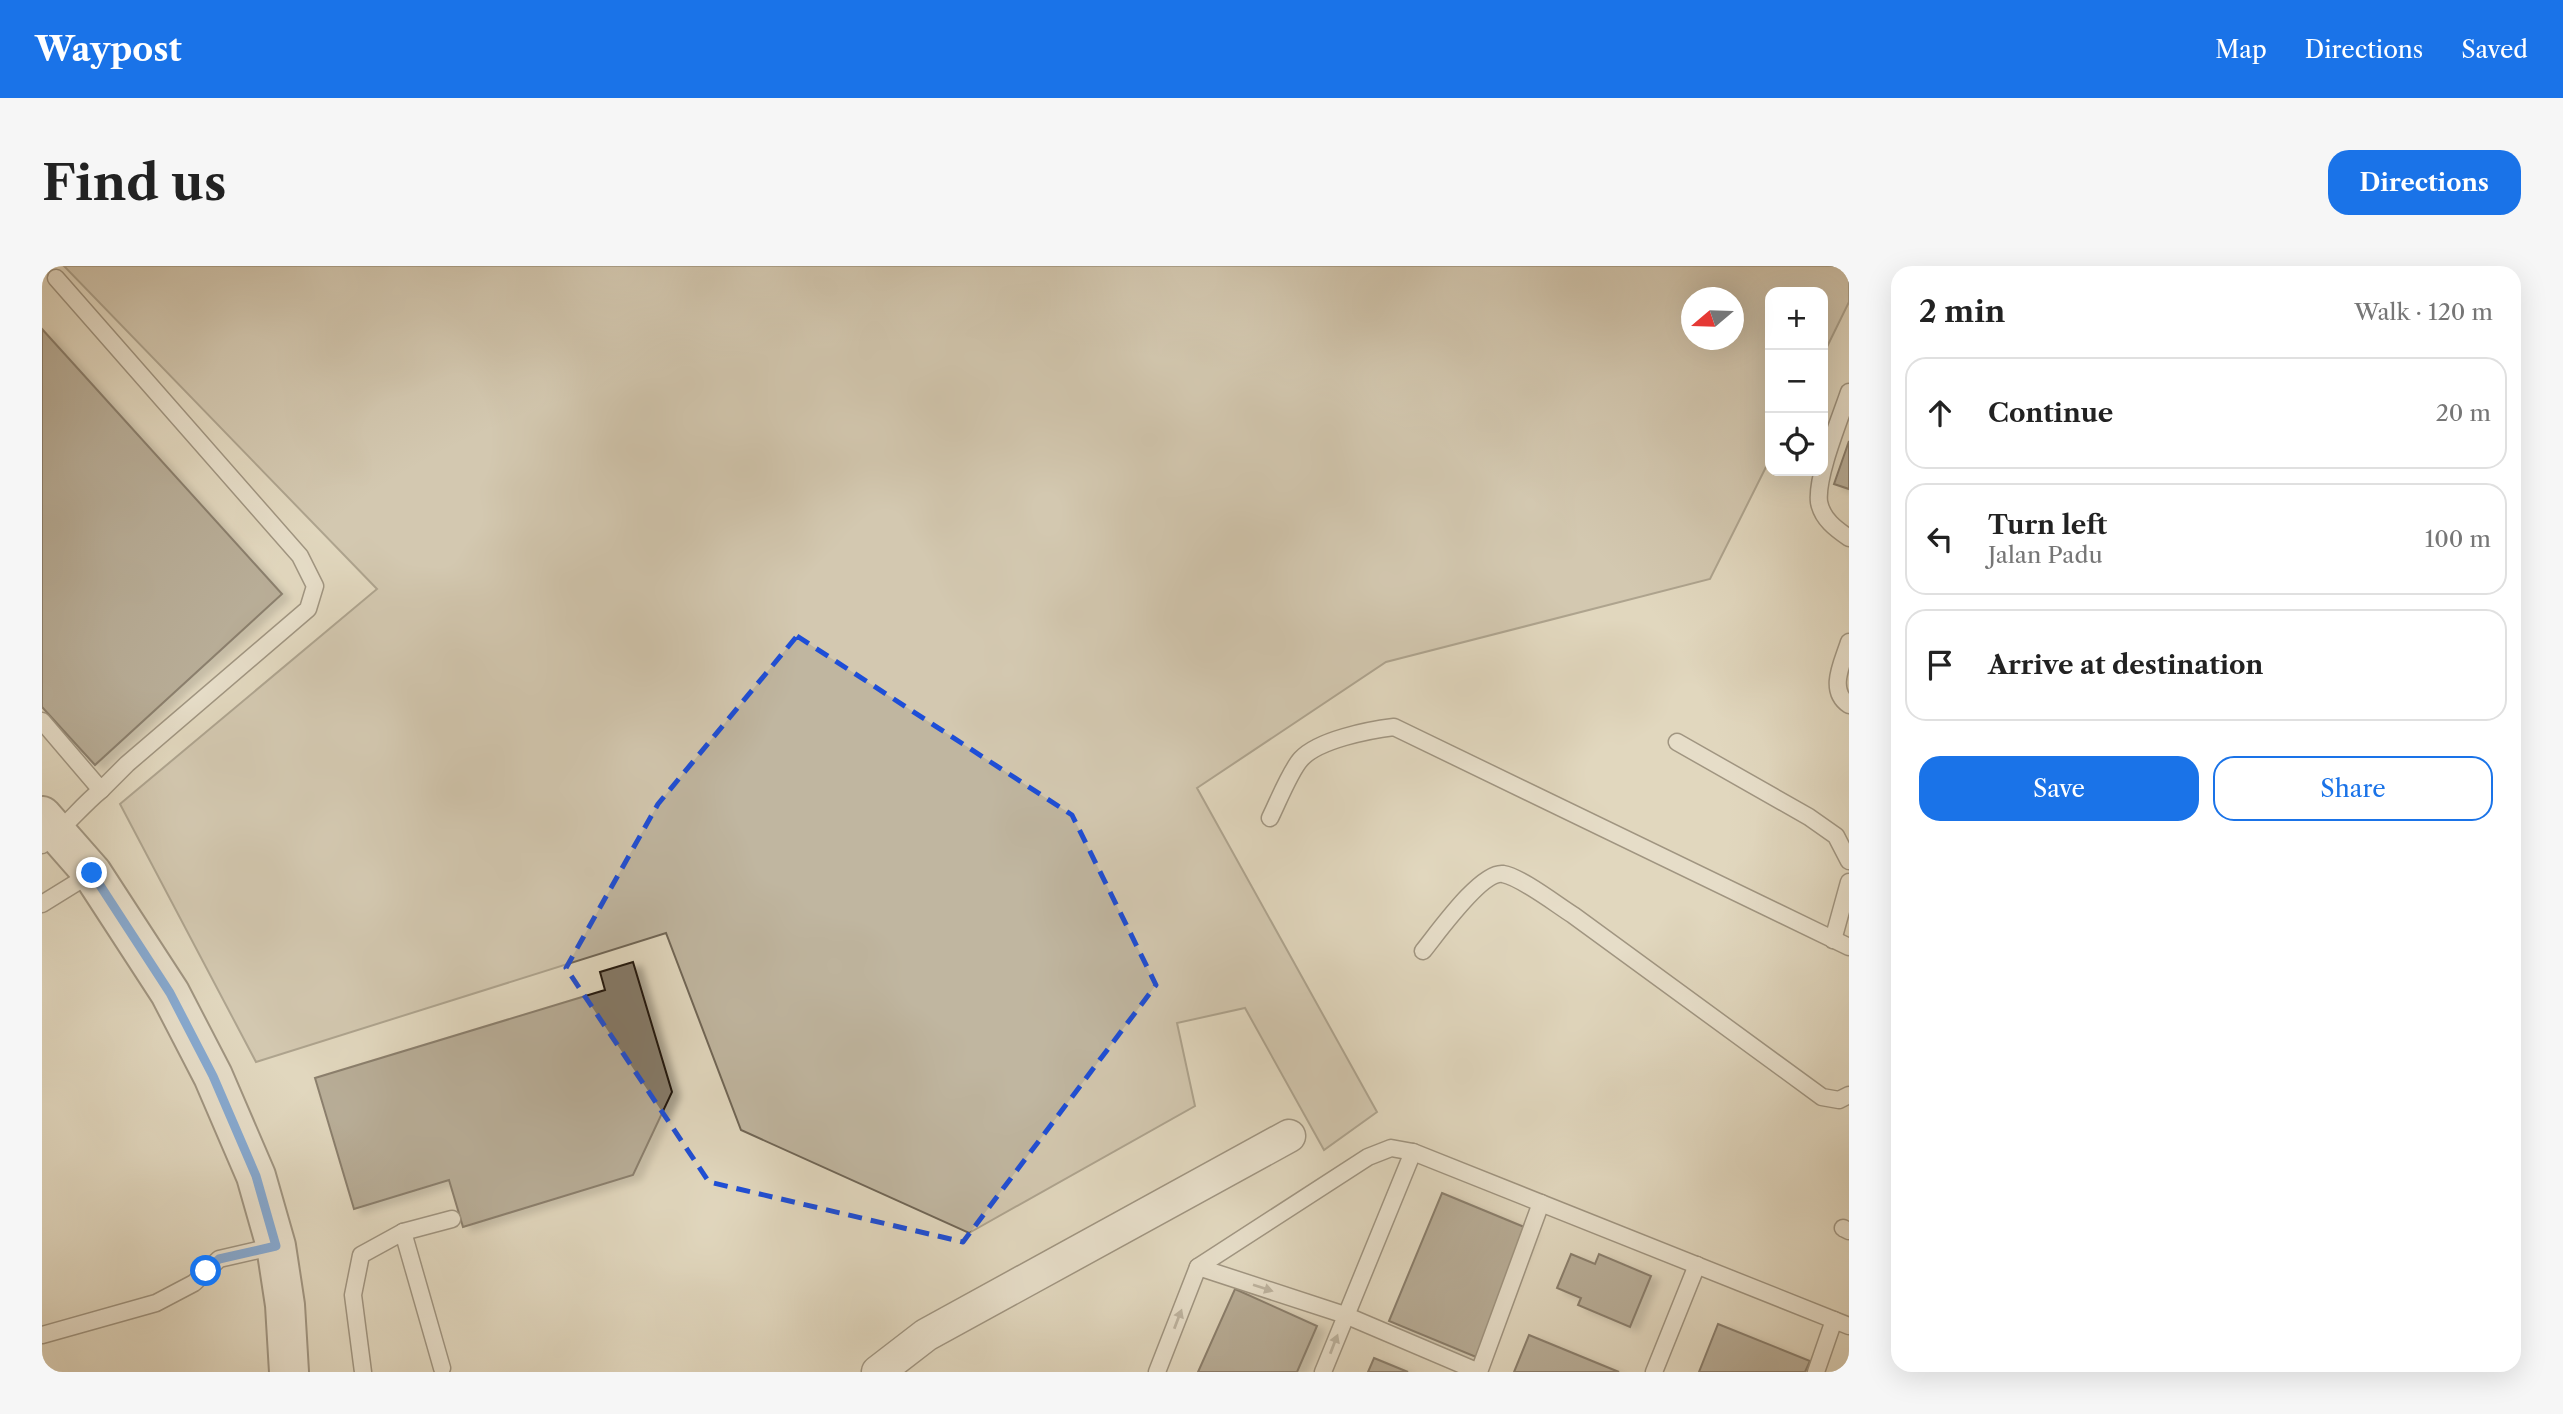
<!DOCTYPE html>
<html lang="en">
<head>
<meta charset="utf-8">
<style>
  body { margin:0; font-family:"Libre Caslon Text",serif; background:#f6f6f6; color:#222 }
  .controls { position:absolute; right:21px; top:21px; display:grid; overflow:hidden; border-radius:14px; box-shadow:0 7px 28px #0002 }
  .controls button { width:63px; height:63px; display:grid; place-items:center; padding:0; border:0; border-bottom:2px solid #e0e0e0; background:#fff; color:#222; font:35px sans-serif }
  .compass { position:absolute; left:1639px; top:21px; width:63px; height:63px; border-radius:50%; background:#fff; box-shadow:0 7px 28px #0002; rotate:251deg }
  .stop { position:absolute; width:21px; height:21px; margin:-16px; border:5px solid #1a73e8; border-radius:50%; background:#fff }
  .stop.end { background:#1a73e8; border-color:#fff; box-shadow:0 2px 7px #0008 }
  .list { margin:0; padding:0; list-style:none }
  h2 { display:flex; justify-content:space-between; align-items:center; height:91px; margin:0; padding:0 28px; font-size:30px }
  h2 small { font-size:23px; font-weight:400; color:#767676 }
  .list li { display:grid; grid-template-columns:46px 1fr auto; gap:21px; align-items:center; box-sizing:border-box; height:112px; margin:0 14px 14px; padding:0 14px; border:2px solid #e0e0e0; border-radius:21px }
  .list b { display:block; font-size:26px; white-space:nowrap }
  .list p { margin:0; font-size:23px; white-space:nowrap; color:#767676 }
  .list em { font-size:23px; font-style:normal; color:#767676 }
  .actions { display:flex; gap:14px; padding:21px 28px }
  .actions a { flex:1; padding:16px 0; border:2px solid #1a73e8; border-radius:21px; text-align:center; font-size:24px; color:#1a73e8 }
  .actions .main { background:#1a73e8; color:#fff }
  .icon { flex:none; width:38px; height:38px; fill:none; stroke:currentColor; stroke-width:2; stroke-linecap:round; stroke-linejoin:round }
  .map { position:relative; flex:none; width:1807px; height:1106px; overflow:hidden; border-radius:21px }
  header { display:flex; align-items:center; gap:42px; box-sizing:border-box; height:98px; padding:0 35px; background:#1a73e8; color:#fff }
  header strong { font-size:33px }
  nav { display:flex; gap:38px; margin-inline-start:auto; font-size:24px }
  .intro { display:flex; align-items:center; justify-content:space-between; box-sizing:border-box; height:168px; padding:0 42px }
  h1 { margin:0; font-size:49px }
  .button { padding:18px 32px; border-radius:21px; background:#1a73e8; color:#fff; font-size:24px; font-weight:700 }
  main { display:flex; gap:42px; padding:0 42px }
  aside { flex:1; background:#fff; border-radius:21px; box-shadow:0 7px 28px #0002 }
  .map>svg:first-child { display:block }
</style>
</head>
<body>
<header>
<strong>Waypost</strong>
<nav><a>Map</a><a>Directions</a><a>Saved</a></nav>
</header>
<div class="intro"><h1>Find us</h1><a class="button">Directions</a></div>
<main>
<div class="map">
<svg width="1807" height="1106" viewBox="0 0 1807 1106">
  <defs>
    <filter id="shadow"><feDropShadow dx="8" dy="4.5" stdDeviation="3.5" flood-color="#0004"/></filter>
  </defs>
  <rect width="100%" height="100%" fill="#e1d7be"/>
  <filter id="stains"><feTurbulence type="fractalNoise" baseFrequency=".00286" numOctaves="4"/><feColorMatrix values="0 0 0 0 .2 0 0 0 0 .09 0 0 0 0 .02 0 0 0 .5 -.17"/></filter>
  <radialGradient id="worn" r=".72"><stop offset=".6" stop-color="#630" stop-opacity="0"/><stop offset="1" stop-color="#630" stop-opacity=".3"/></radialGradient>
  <path fill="#c0b6a0" stroke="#706656" stroke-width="2" fill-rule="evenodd" d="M22,0H1807V36L1781,89V26H1728V193L1668,313L1344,396L1155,522L1335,846L1282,884L1203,742L1135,757L1153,840L927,967L699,864L624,667L214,796L78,538L335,323ZM1650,32H1692V74H1650Z"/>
  <g fill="#857a68" stroke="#21160b" stroke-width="2" filter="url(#shadow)">
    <polygon points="0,63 240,328 53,499 0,441"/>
    <polygon points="1807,175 1807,223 1792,218"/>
    <polygon points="591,696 630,826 591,909 421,961 407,914 312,943 273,812 563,724 558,706"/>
    <polygon points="1400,927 1487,963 1434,1091 1347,1055"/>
    <polygon points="1529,988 1553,998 1557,988 1609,1010 1588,1061 1536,1039 1539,1032 1515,1022"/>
    <polygon points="1193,1023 1275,1060 1255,1106 1156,1106"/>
    <polygon points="1676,1058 1768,1095 1763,1106 1657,1106"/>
    <polygon points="1487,1069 1577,1106 1472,1106"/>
    <polygon points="1332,1092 1366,1106 1326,1106"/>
  </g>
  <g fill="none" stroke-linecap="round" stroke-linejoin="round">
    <defs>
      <g id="service">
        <path d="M1807,126C1798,153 1774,210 1777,236C1780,253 1794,263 1807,272"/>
        <path d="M1807,376C1801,396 1785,424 1807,439"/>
        <polyline points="0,455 59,524 85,498 266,343 273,320 258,290 14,12"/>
        <polyline points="1635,476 1767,551 1794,570 1807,595"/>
        <path d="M1228,552C1236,536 1248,505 1259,493C1276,474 1327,464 1352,461L1807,681"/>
        <path d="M0,579C22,563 38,541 59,524"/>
        <polyline points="0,638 50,607"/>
        <polyline points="1791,674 1807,616"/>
        <path d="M1381,685C1395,668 1439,605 1461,608C1479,611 1515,639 1531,649L1780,831L1797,834L1807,829"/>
        <polyline points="1801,962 1807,965"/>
        <polyline points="361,966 400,1102"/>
        <polyline points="1156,1001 1303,1049 1437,1106"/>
        <polyline points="0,1069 114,1037 152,1017 177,993 234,980"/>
        <polyline points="321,1106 311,1029 319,989 361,966 410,953"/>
        <polyline points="1115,1106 1156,1001 1326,891 1349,882 1371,886"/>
        <polyline points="1281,1106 1371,886 1807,1060"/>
        <polyline points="1437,1106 1499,937"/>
        <polyline points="1612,1106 1655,999"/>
        <polyline points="1774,1106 1792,1054"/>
      </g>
      <polyline id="minor" points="836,1106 884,1069 1247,870"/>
      <polyline id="tertiary" points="0,550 50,607 128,727 171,810 214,910 234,980 243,1039 247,1106"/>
    </defs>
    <use href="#service" stroke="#514638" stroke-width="19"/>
    <use href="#minor" stroke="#514638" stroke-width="35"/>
    <use href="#tertiary" stroke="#514638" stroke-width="42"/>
    <use href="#service" stroke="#ece5d5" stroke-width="16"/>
    <use href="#minor" stroke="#ece5d5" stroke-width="32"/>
    <use href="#tertiary" stroke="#ece5d5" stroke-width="38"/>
  </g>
  <defs><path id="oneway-solid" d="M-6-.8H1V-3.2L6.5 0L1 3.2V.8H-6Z" transform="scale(1.75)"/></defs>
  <g fill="#91887a">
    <use href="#oneway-solid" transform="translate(1221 1022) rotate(18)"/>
    <use href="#oneway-solid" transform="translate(1136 1053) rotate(-69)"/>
    <use href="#oneway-solid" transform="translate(1292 1078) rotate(-69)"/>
  </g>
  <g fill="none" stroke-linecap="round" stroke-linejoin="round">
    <polyline stroke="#1a73e8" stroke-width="9" points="50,607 128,727 171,810 214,910 234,980 177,993 164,1005"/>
  </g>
  <path d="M0 0H1807V1106H0ZM755,370L1030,549L1114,719L921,976L667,916L524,702L616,538Z" fill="#e1d7be" fill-opacity=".55" fill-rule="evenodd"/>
  <path fill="none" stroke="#1d4ed8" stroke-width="5" stroke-dasharray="14 9" stroke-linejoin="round" d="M755,370L1030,549L1114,719L921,976L667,916L524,702L616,538Z"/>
  <rect width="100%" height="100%" filter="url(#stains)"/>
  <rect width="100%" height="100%" fill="url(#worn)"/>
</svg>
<div class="controls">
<button>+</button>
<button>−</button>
<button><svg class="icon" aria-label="locate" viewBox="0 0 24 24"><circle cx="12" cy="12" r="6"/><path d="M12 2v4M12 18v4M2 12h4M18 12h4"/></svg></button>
</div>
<svg class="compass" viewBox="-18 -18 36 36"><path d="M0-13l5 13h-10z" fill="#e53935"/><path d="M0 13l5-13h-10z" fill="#767676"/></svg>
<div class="stop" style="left:164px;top:1005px"></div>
<div class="stop end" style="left:50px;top:607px"></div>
</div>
<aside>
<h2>2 min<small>Walk · 120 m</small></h2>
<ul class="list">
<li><svg class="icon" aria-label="ahead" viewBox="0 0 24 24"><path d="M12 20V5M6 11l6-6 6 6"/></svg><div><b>Continue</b></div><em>20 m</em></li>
<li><svg class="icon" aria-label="left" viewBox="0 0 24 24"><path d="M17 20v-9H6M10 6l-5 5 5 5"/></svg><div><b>Turn left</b><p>Jalan Padu</p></div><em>100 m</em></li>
<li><svg class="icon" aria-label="arrive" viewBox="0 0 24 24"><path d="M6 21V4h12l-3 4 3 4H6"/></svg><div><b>Arrive at destination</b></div></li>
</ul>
<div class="actions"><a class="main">Save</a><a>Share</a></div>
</aside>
</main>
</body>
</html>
